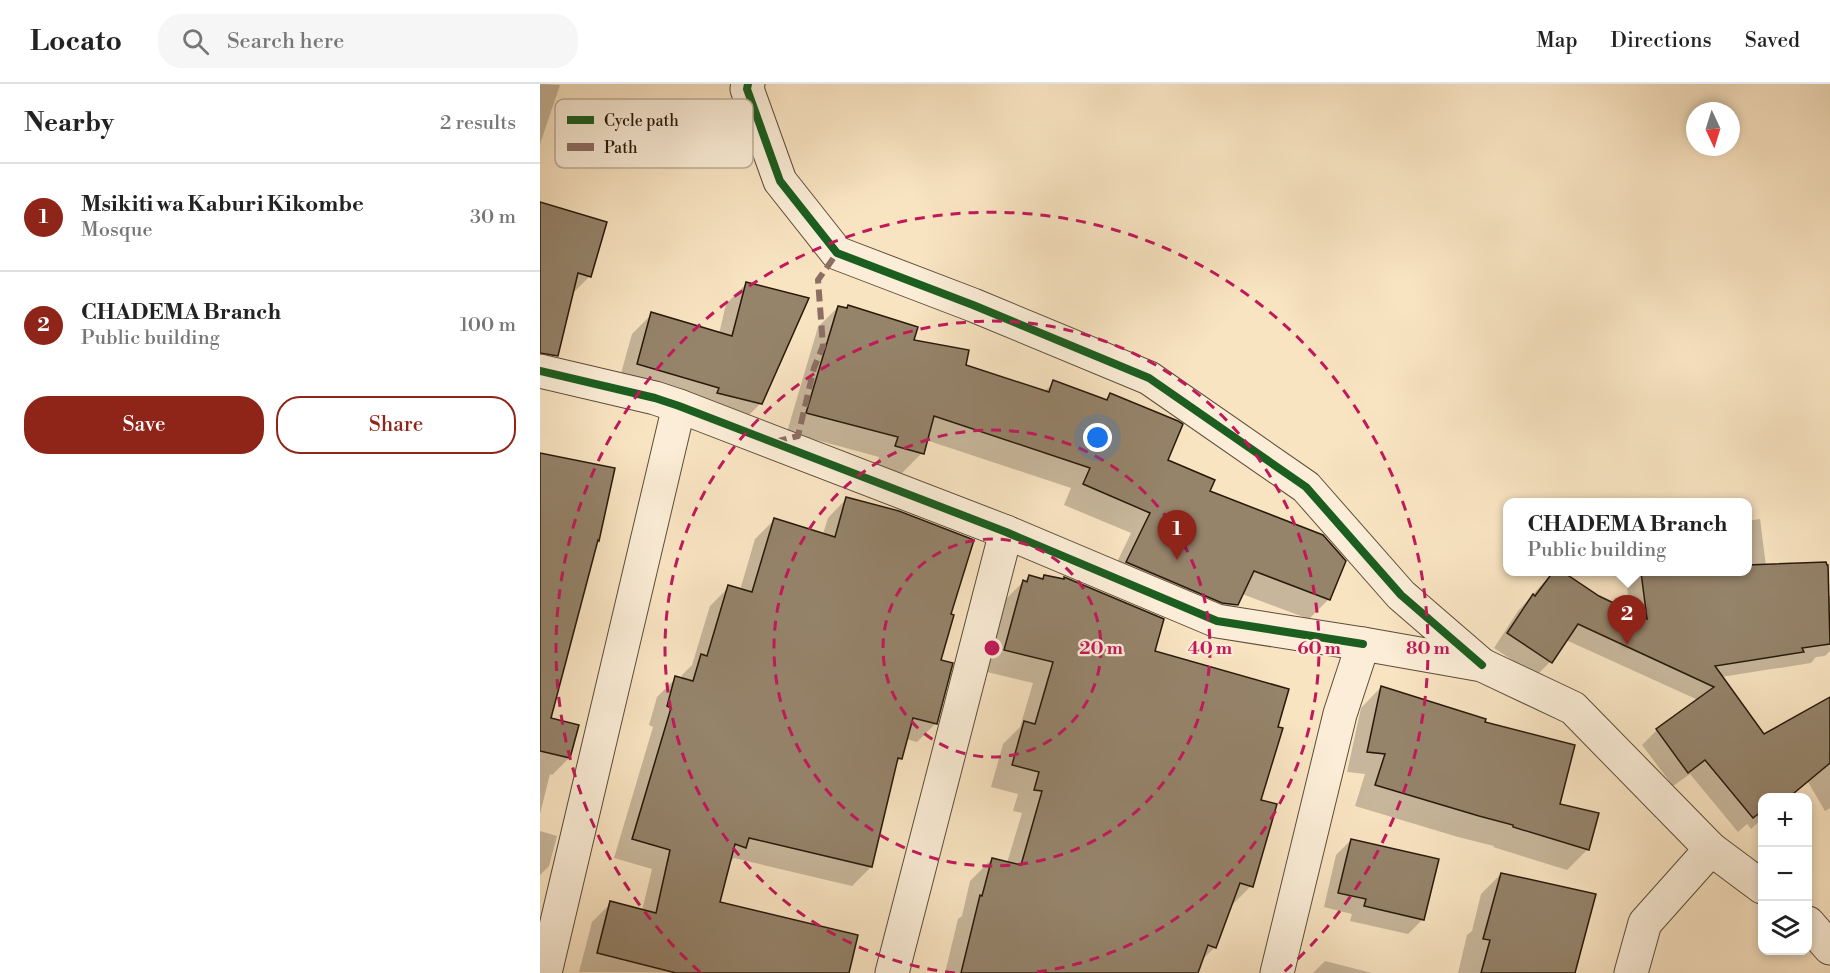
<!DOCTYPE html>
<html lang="en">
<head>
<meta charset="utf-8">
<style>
  body { margin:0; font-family:"Libre Bodoni",serif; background:#f6f6f6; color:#222 }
  .controls { position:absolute; right:18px; bottom:18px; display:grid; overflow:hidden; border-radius:12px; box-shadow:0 3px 9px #0003 }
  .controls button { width:54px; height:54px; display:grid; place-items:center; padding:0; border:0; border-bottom:2px solid #e0e0e0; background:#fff; color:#222; font:30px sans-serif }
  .compass { position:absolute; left:1146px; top:18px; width:54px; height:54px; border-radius:50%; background:#fff; box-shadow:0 3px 9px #0003; rotate:176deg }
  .you { position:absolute; left:558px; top:354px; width:21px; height:21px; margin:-15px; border:4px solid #fff; border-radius:50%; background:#1a73e8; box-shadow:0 0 0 9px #1a73e833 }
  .badge { display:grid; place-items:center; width:39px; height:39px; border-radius:50%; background:#8f2418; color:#fff; font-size:20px; font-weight:700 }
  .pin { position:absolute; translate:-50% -50px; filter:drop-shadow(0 2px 3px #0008) }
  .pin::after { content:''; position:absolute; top:32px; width:21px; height:18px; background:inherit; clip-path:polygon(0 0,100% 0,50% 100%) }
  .popup { position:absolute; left:963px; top:414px; width:249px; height:78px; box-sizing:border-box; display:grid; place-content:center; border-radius:12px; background:#fff; filter:drop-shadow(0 2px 4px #0005); font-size:20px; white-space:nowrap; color:#767676 }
  .popup b { font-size:22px; color:#222 }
  .popup::after { content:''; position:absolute; left:50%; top:100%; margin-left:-12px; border:12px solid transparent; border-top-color:#fff }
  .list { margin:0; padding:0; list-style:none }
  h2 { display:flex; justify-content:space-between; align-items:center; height:78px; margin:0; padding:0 24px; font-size:26px }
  h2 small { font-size:20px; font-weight:400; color:#767676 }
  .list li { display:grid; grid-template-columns:39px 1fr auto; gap:18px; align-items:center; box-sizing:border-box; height:108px; padding:0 24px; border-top:2px solid #e0e0e0 }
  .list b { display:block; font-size:22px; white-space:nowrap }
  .list p { margin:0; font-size:20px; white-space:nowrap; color:#767676 }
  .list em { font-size:20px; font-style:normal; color:#767676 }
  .actions { display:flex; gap:12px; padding:18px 24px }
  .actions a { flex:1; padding:14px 0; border:2px solid #8f2418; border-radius:24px; text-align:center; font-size:21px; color:#8f2418 }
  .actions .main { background:#8f2418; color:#fff }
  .icon { flex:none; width:33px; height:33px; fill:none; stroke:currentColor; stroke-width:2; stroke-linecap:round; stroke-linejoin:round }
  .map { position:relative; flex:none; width:1290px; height:889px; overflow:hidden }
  header { display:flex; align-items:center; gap:36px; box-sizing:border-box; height:84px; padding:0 30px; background:#fff; border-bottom:2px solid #e0e0e0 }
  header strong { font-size:28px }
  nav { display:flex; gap:33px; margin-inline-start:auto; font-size:21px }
  .search { width:420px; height:54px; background:#f6f6f6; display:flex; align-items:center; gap:15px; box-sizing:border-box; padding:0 21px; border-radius:24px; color:#767676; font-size:22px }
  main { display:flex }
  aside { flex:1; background:#fff }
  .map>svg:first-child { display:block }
</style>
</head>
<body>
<header>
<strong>Locato</strong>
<div class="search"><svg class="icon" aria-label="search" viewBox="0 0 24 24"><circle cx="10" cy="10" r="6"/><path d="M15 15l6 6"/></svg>Search here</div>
<nav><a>Map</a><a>Directions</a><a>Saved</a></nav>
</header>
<main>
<aside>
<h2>Nearby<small>2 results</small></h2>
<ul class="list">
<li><span class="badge">1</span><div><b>Msikiti wa Kaburi Kikombe</b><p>Mosque</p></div><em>30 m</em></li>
<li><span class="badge">2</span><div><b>CHADEMA Branch</b><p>Public building</p></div><em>100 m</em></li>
</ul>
<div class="actions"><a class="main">Save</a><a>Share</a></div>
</aside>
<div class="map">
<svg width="1290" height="889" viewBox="0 0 1290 889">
  <rect width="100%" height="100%" fill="#f9e4c2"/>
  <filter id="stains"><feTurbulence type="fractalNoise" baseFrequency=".00333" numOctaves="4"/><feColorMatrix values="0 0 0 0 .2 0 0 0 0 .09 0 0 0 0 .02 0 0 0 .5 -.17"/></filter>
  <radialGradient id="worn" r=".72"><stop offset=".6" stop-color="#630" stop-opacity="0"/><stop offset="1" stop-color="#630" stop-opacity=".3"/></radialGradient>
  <g fill="#0003">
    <polygon points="0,0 20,1 0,60"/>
    <polygon points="0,120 50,192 32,210 18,268 0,286"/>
    <polygon points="206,200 221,319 201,339 78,300 92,250 112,230 179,250 186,220"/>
    <polygon points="298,223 424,282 504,308 514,298 565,316 570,311 626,377 668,408 789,515 769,535 702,510 697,521 677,541 567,499 591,449 524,421 531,404 386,356 382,369 362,389 336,382 339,373 247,348 278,243"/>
    <polygon points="0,371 55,459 9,635 29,674 12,691 10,690 0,730"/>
    <polygon points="307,414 409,531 399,577 396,639 377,658 366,655 361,674 356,679 331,783 312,802 194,774 189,779 179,819 307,889 39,888 52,838 71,819 102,827 112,785 74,774 113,643 109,641 117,613 136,594 141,595 142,591 152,581 170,522 189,503 200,506 215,455 234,436 283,450 288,434"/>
    <polygon points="1220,435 1226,482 1290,512 1290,567 1285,572 1276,573 1271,579 1181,593 1223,652 1290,615 1290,724 1285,727 1268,698 1249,714 1222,714 1222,735 1211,745 1207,740 1198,748 1150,690 1133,702 1102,661 1117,646 1158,616 1026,556 1010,578 996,592 954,564 978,527 1013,488 1020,488 1058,513 1090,528 1085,488 1207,488 1207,437"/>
    <polygon points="489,492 501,496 504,493 613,568 719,717 711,802 690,823 675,863 660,878 656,889 405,889 418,835 422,832 430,797 452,775 467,779 482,729 473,727 478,710 451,703 463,660 480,643 493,599 443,587 461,520"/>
    <polygon points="841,603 1018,721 1048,765 1027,786 953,763 954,762 918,753 815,722 825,690 807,688 821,624"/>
    <polygon points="0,747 17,752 9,782 0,791"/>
    <polygon points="811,756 883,835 868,850 810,837 812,830 784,823 796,771"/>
    <polygon points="961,790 1034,889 918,889 927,851 932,847 941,810"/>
    <polygon points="785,877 832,889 773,889"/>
  </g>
  <g fill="#95836a" stroke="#28190a" stroke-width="1.5">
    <polygon points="0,118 67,138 51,193 38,189 18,272 0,269"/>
    <polygon points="206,198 269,214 222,320 177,309 179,304 97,280 111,228 192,252"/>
    <polygon points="308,221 378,243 374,256 429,266 426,281 509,308 513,296 567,316 570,309 638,337 643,340 628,376 675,396 670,407 783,451 806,477 790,516 714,487 698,521 682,519 586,478 610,429 543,400 550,384 394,332 384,370 355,362 358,353 266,329 298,222 307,224"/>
    <polygon points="0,369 75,384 59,457 58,456 11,634 39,641 30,674 0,667"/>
    <polygon points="306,413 359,427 434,456 411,530 414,531 401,576 413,579 397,640 373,634 362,675 358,674 332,783 209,754 206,764 195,760 180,818 318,851 309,889 136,889 57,869 70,817 116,829 130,766 92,755 131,624 127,622 135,592 153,597 161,570 167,572 188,501 212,508 234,434 295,453"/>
    <polygon points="1286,478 1287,481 1288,481 1290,560 1262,564 1264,568 1175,582 1224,650 1290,613 1290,679 1248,714 1222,714 1222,727 1213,734 1165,676 1148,689 1116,645 1174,603 1038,540 1012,579 967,549 993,510 995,512 1013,488 1023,488 1059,512 1107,535 1101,488 1207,488 1207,481"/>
    <polygon points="489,491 503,495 504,491 524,495 524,493 624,535 615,567 749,605 738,643 743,644 721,716 737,720 713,803 700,799 676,864 668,861 658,889 421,889 440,811 442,812 452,774 481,781 502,707 494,706 499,688 472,681 484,637 495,640 513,578 464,566 483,496 487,498"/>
    <polygon points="841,602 946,635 945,638 1035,661 1020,720 1059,729 1049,766 973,743 973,741 939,732 835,701 845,670 827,668"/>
    <polygon points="811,755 899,775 884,836 824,822 826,815 798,809"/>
    <polygon points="961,789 1056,810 1035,889 941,889 950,856 943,855"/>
  </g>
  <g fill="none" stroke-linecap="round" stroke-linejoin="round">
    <defs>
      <g id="minor">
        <polyline points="208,0 207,5 240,97 297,169 433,221 609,294 766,403 861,511 942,581"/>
        <polyline points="0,287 115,314 139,322 466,448 677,537 823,560"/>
        <polyline points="1268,839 1290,864"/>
        <polyline points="5,889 139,322"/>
        <polyline points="352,889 466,448"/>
        <polyline points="737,889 800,630 823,560 942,581 1033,624 1171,765 1222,803"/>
        <polyline points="1091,889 1105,839 1171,765"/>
      </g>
    </defs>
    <use href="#minor" stroke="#5c4c38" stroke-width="35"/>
    <use href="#minor" stroke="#fbedd7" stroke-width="33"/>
    <polyline stroke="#8d6e63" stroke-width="6" stroke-dasharray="12 6" stroke-linecap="butt" points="235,358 258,352 274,284 283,262 278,196 297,169"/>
    <defs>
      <g id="cycleway">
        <polyline points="208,0 207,5 240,97 297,169 433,221 609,294 766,403 861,511 942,581"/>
        <polyline points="0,287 115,314 139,322 466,448 677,537 823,560"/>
      </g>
    </defs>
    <use href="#cycleway" stroke="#fbedd7" stroke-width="11"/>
    <use href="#cycleway" stroke="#1b5e20" stroke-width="8"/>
  </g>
  <g fill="none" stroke="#c2185b" stroke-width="3" stroke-dasharray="10 8">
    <circle cx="452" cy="564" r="109"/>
    <circle cx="452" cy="564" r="218"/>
    <path d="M415 889A327 327 0 1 1 489 889"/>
    <path d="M160 888A436 436 0 1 1 744 888"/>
  </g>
  <rect x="15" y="15" width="198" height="69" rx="9" fill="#fbedd7" stroke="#bcad9a" stroke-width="1.5"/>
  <rect x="27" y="32" width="27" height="8" fill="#1b5e20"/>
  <rect x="27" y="59" width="27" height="8" fill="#8d6e63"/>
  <g font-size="16" fill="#28190a">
    <text x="64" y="42">Cycle path</text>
    <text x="64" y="69">Path</text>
  </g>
  <circle cx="452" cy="564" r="9" fill="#c2185b" stroke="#fbedd7" stroke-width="3"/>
  <g font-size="18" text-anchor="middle" font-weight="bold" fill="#c2185b" stroke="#fbedd7" stroke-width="4.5" stroke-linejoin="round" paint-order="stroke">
    <text x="561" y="570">20 m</text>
    <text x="670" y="570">40 m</text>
    <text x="779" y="570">60 m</text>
    <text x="888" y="570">80 m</text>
  </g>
  <rect width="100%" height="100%" filter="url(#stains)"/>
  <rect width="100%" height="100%" fill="url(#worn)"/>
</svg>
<div class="controls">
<button>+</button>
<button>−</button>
<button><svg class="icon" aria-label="layers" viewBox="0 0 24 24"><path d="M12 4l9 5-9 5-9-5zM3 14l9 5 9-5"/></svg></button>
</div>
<svg class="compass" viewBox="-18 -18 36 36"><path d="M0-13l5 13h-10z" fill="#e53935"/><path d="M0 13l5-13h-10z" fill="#767676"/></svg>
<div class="you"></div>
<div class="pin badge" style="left:637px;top:476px">1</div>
<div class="pin badge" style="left:1087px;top:561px">2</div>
<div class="popup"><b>CHADEMA Branch</b>Public building</div>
</div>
</main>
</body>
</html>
